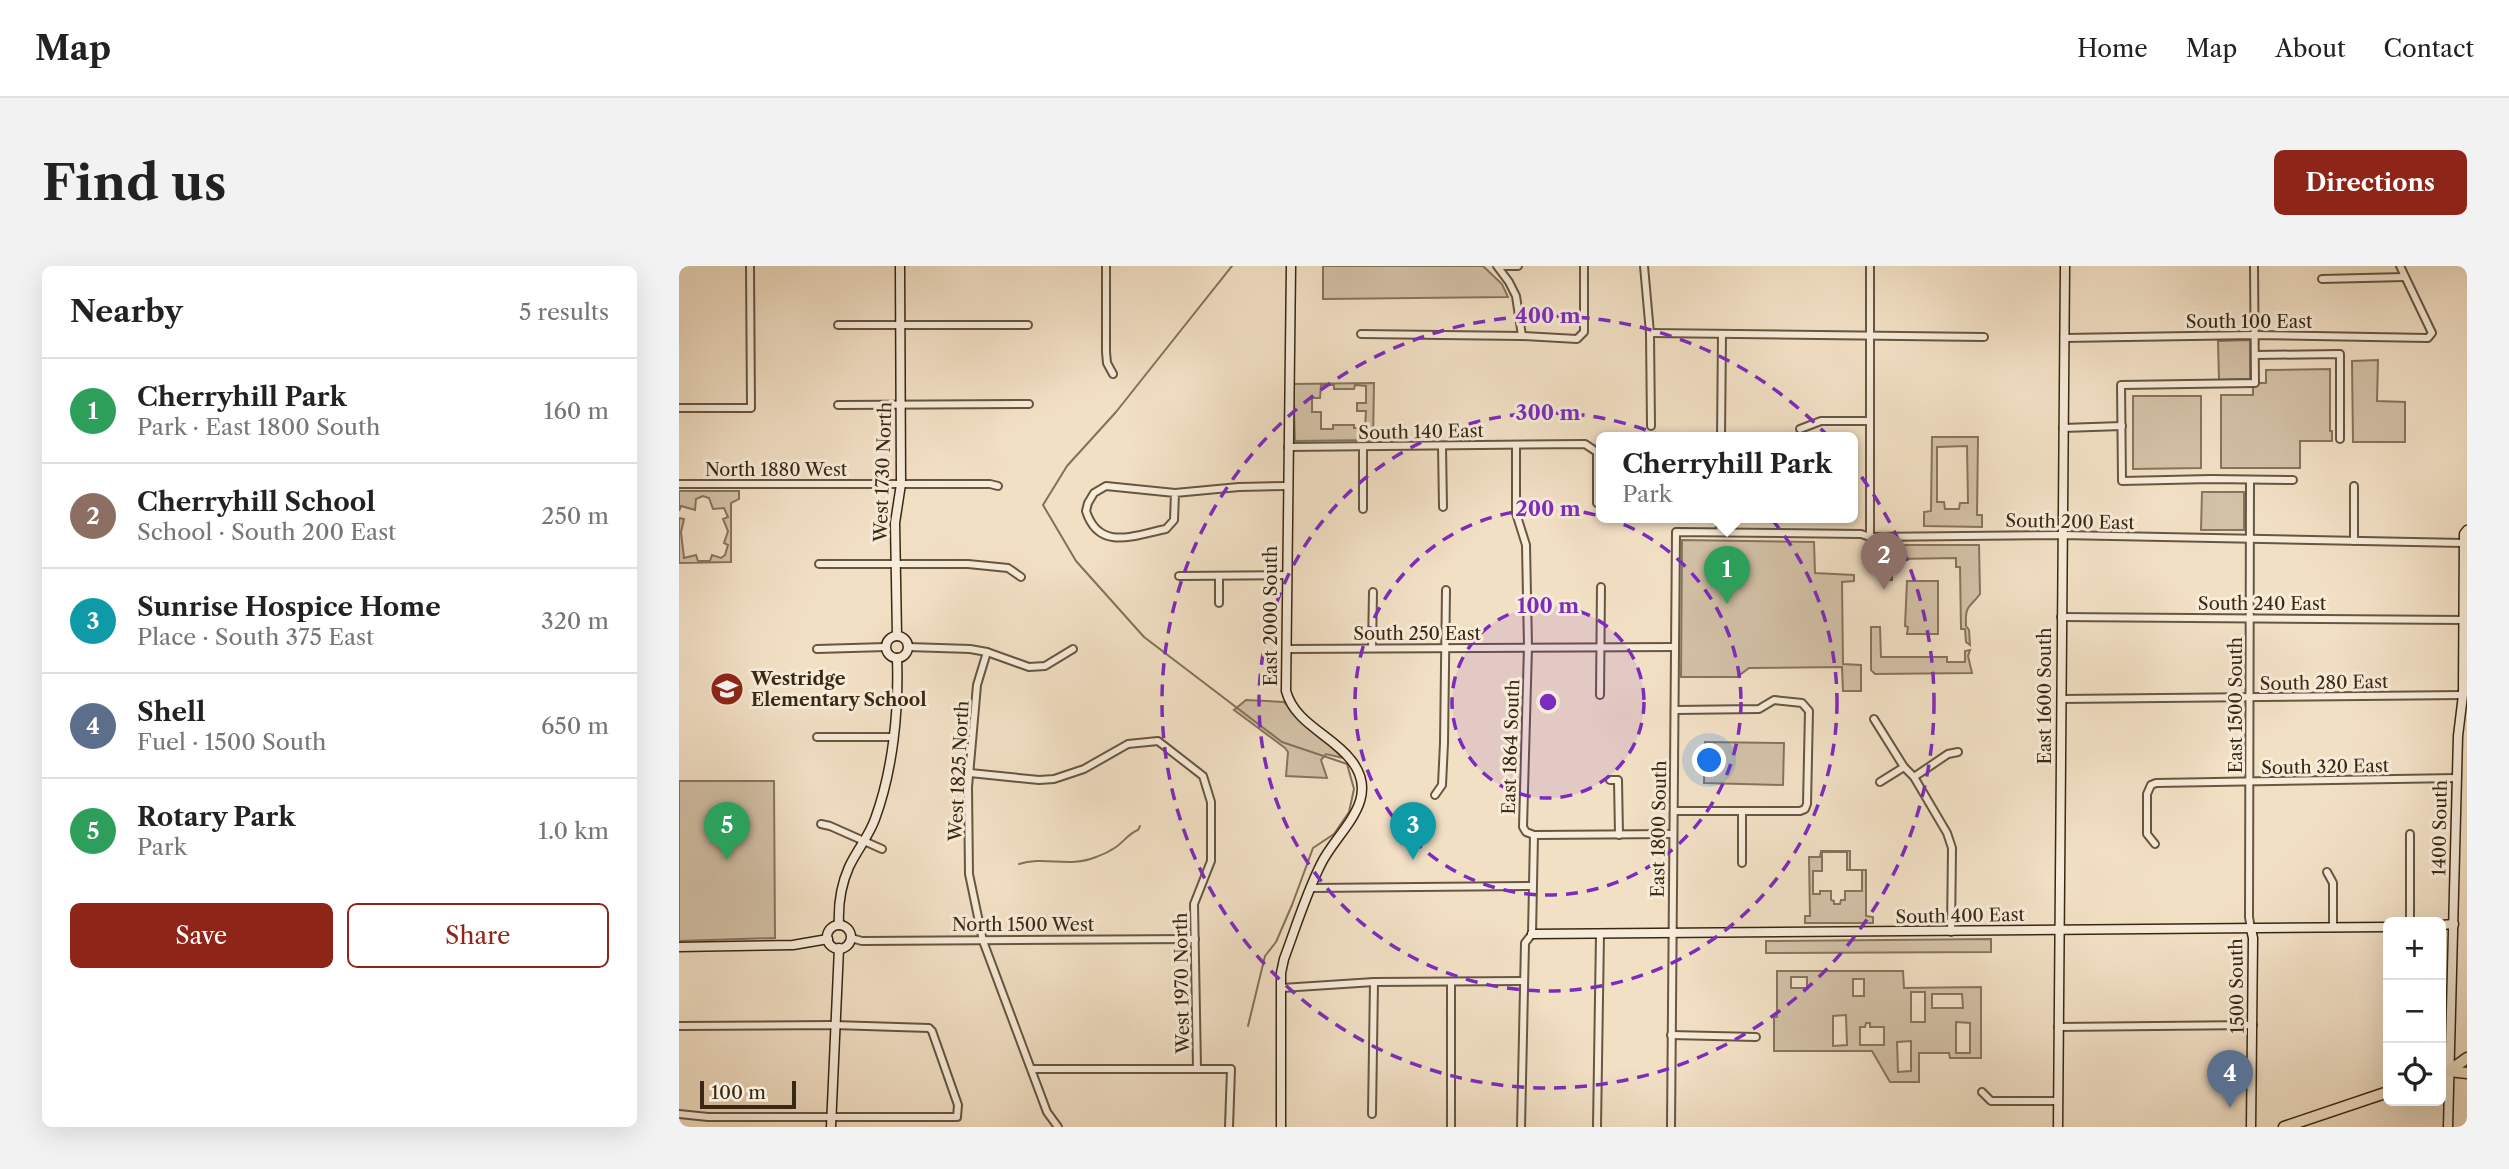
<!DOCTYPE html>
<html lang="en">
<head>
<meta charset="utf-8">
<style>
  body { margin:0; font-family:"Libre Caslon Text",serif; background:#f2f2f2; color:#222 }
  .controls { position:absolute; right:21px; bottom:21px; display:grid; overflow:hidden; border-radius:10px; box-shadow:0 7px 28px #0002 }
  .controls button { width:63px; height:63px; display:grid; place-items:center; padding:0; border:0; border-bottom:2px solid #e0e0e0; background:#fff; color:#222; font:35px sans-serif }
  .scale { position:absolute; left:21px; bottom:18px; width:96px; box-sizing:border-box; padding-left:7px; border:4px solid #392813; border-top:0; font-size:19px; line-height:24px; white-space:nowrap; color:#392813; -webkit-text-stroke:5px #f7ebd9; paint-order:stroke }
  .you { position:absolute; left:1031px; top:495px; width:24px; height:24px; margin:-18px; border:5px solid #fff; border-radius:50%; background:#1a73e8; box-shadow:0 0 0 10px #1a73e833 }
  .badge { display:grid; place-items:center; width:46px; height:46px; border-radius:50%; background:#8f2418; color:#fff; font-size:23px; font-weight:700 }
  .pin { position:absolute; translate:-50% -58px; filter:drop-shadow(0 2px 4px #0008) }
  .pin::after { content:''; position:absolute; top:37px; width:24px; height:21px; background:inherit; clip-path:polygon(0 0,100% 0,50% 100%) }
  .popup { position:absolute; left:917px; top:166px; width:262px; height:91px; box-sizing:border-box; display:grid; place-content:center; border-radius:10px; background:#fff; filter:drop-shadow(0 2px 5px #0005); font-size:23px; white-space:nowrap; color:#767676 }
  .popup b { font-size:26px; color:#222 }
  .popup::after { content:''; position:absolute; left:50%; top:100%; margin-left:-14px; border:14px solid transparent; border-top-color:#fff }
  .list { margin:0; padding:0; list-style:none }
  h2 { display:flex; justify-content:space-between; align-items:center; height:91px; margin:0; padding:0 28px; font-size:30px }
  h2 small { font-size:23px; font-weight:400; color:#767676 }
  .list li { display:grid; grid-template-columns:46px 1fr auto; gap:21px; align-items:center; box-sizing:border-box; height:105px; padding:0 28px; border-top:2px solid #e0e0e0 }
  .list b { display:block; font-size:26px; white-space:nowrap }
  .list p { margin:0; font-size:23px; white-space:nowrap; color:#767676 }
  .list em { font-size:23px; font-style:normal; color:#767676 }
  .actions { display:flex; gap:14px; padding:21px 28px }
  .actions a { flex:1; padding:16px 0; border:2px solid #8f2418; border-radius:10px; text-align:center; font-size:24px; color:#8f2418 }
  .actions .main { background:#8f2418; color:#fff }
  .icon { flex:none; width:38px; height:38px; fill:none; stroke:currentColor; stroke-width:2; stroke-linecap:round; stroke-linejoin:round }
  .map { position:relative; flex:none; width:1788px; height:861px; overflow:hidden; border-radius:10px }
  header { display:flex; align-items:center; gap:42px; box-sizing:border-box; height:98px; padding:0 35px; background:#fff; border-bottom:2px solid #e0e0e0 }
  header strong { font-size:33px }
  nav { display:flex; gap:38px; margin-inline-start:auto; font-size:24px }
  .intro { display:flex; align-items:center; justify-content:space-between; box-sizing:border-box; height:168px; padding:0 42px }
  h1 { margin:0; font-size:49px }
  .button { padding:18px 32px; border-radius:10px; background:#8f2418; color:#fff; font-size:24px; font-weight:700 }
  main { display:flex; gap:42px; padding:0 42px }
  aside { flex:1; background:#fff; border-radius:10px; box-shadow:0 7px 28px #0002 }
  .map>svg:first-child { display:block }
</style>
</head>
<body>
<header>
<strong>Map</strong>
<nav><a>Home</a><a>Map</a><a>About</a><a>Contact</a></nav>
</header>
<div class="intro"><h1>Find us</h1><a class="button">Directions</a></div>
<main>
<aside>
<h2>Nearby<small>5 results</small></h2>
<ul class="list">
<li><span class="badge" style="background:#2e9e5b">1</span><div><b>Cherryhill Park</b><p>Park · East 1800 South</p></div><em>160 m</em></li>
<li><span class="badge" style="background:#8d6e63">2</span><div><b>Cherryhill School</b><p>School · South 200 East</p></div><em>250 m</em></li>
<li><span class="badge" style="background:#0f9aa8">3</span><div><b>Sunrise Hospice Home</b><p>Place · South 375 East</p></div><em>320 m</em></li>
<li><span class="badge" style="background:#5c6f8a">4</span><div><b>Shell</b><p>Fuel · 1500 South</p></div><em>650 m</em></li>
<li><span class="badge" style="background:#2e9e5b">5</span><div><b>Rotary Park</b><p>Park</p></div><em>1.0 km</em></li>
</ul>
<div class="actions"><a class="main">Save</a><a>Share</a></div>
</aside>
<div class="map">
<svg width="1788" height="861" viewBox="0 0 1788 861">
  <rect width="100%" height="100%" fill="#f2e0c5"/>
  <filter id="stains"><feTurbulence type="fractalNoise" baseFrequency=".00286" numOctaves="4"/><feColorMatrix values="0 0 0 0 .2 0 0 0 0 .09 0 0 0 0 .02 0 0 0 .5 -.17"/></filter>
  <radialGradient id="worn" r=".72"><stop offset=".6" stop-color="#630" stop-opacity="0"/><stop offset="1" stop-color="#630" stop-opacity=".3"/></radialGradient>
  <g fill="#d3c1a7" stroke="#86745d" stroke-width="2" fill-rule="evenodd">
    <polygon points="644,0 804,0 823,18 829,31 644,33"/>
    <polygon points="1571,74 1571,113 1540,114 1539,75"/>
    <polygon points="1699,94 1698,135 1726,136 1726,176 1674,176 1673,95"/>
    <polygon points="1651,103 1651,165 1653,165 1653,175 1621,175 1621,202 1542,202 1542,129 1574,129 1574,121 1579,117 1587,117 1587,104"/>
    <path d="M695,117L694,174L616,175L614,118ZM642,119H655V123H675L676,119L687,120V137H678V145H687L686,162H675V159H654V163H642V146H633V132H641Z"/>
    <polygon points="1454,130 1522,130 1522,202 1454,203"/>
    <path d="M1253,171H1299L1298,249H1303V261L1245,260V246L1252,245ZM1288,180L1289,237H1281L1280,243H1266L1265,236H1258V181Z"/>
    <polygon points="0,225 60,225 60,233 52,237 52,296 0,297 0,252 5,253 2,266 5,292 17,289 19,295 31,295 33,289 42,292 46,289 49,279 45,277 49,265 44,253 49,251 45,242 34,243 30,232 24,230 17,233 16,244 2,240 0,245"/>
    <polygon points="1523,226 1565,226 1565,264 1522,264"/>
    <polygon points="1003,274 1135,276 1136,307 1175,309 1175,315 1163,316 1164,398 1182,399 1182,425 1164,425 1163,401 1070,402 1058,411 1002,411"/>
    <path d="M1209,279H1300L1301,328C1290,343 1286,338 1287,360L1290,364L1291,379L1287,376L1286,363H1282L1281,301H1277V292L1217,293L1216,306H1213V314H1210Z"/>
    <polygon points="1228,315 1259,315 1259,368 1228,368 1229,361 1226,360"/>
    <polygon points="1192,361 1201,361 1202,391 1268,391 1268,396 1286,396 1286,385 1291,384 1289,390 1293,407 1196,408 1192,404"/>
    <polygon points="567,434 605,436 664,492 647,488 642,494 648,512 607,510 609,486 606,482 555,444"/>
    <polygon points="1026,476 1105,477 1104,519 1025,517"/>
    <polygon points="0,515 95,515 96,672 0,675"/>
    <path d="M1142,585H1171V604H1187V650L1194,651V657H1126V650H1131L1130,591H1141ZM1143,586H1168V604H1183V625H1166V634H1162L1161,638H1155V635L1152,634V625H1141V628H1134V605H1143Z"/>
    <polygon points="1312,673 1312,686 1087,687 1087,675"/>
    <path d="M1098,705H1224L1225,722L1302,721V792H1271L1270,787H1240V816H1211L1193,785H1095V751H1098ZM1112,711H1128V722H1112ZM1174,713H1185V730H1174ZM1232,726H1246V756H1232ZM1253,728H1283L1284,742H1253ZM1167,749L1168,779L1154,780V750ZM1277,756L1291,757V787H1277ZM1187,757H1191V761H1205V779H1181V761H1186ZM1232,775V805L1219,806L1218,776Z"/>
  </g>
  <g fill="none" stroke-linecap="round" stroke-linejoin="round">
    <g stroke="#827159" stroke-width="2">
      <polyline points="553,0 437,146 388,200 364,239 397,295 465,371 603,476 668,498 675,523 670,546 655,568 634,582 613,639 597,676 586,690 569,760"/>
      <path d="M340,598C365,590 391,602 417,591C422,589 428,587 432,584C443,579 448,568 459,564L461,560"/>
    </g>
    <defs>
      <g id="street">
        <polyline points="427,0 427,86 428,97 434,108"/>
        <polyline points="818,0 830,16 837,30 843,70"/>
        <polyline points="819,0 839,0"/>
        <polyline points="965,0 971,67 972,160"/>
        <polyline points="1575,0 1576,117 1442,119 1443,215 1532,213 1614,214"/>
        <polyline points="1643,13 1726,11"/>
        <polyline points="159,59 349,59"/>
        <polyline points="971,67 1305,71"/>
        <polyline points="682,68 843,70 898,73 905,66 905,0"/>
        <polyline points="1385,72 1575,69 1749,72 1753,67 1721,0"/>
        <polyline points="1576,89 1661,88 1661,173"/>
        <polyline points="159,139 350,138"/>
        <polyline points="0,142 72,142 71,0"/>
        <polyline points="1384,162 1443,160"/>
        <polyline points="1121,163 1142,155 1191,155"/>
        <polyline points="1042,172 1043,68"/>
        <polyline points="837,179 837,247 847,279 849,381 844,561 847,566 855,569 994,568"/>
        <polyline points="763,180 764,241"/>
        <polyline points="609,181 906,178 918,186 918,237"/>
        <polyline points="1571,214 1570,651 1572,663"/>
        <polyline points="0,218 311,218 319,220"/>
        <path d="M496,227L495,254L487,263C456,269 420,286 407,245L409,237L415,227L427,220L496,227L560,221L609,220"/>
        <polyline points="684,243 684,181"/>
        <polyline points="1041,266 1042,252"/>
        <polyline points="1191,271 1191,0"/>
        <polyline points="1675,275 1675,220"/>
        <polyline points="140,298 289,298 329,302 342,311"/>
        <polyline points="500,310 608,309"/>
        <polyline points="540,337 540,310"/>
        <polyline points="1382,351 1785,354"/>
        <polyline points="229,381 291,383 308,386 350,401 366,400 394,383"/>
        <polyline points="693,382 694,326"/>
        <polyline points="138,383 207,381"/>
        <polyline points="607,383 996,381"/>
        <polyline points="308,386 298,419 289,521 290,608 304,675 368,846 379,861"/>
        <polyline points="921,429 922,321"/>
        <polyline points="1382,433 1784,429"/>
        <polyline points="1195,453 1225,501 1235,511 1268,567 1273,582 1272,666"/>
        <polyline points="138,471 213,471"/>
        <polyline points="291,507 360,514 375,513 405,503 449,478 479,475 524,510 532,536 532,595 515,638 518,802"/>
        <polyline points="1235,511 1269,488 1279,486"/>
        <polyline points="931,514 939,514 940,569"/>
        <polyline points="1201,516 1225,501"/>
        <polyline points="756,529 763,519 765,477 767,324"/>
        <polyline points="995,545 1121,545 1126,543 1128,538 1130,445 1123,437 1095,434 1080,443 996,444"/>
        <polyline points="1063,545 1063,597"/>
        <polyline points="142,558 151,560 203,583"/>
        <polyline points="1476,578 1468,568 1468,528 1472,519 1477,517 1778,512"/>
        <polyline points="1648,606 1654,617 1654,662"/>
        <polyline points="632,622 853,620"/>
        <polyline points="1731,656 1731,568"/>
        <polyline points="172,672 183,675 516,673"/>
        <polyline points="603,722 695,716 845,715"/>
        <polyline points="0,760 155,759 250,762 253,765 279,839 278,851 29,851 0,848"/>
        <polyline points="1379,761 1574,759"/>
        <polyline points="992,769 1077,771"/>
        <polyline points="353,803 552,803 550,861"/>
        <polyline points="1303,826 1312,835 1379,835"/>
        <polyline points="693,848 695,716"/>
        <polyline points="772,861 772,716"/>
        <polyline points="842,861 846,677 853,668 855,569"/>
        <polyline points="918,861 921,668"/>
        <polyline points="992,861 997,266 1182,268 1191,271 1383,269 1785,277"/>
      </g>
      <g id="secondary">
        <polyline points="218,370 216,257 222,218 221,0"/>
        <circle cx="218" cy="381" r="11"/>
        <path d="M160,659C159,639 162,619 170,601C178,584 190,570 196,553C214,504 220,444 218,392"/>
        <polyline points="1762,659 1775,658"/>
        <circle cx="160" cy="671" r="12"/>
        <polyline points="853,668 1709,661"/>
        <polyline points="0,681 114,679 149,673"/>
        <polyline points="152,861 160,682"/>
        <path d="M602,861V707L605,693C617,661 627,628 642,598C658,565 704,534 672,494C653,469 616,458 607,425L612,0"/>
        <polyline points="1379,861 1386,0"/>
        <polyline points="1572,861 1574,672 1572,663"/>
        <polyline points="1769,861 1779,470 1784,429 1785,268 1788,264"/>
      </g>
      <g id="primary">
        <polyline points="1770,805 1788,807"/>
        <polyline points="1762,808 1770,805 1788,792"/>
        <polyline points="1605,861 1709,826"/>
      </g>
    </defs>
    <use href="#street" stroke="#675640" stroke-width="10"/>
    <use href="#secondary" stroke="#392813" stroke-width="11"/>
    <use href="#primary" stroke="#392813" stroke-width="13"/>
    <use href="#street" stroke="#f7ebd9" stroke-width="6"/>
    <use href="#secondary" stroke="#f7ebd9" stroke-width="8"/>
    <use href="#primary" stroke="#f2e0c5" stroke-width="10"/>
  </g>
  <circle cx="869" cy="436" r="96" fill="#7b2cbf" fill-opacity=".12"/>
  <g fill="none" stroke="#7b2cbf" stroke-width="3.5" stroke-dasharray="12 9">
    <circle cx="869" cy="436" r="96"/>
    <circle cx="869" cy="436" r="193"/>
    <circle cx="869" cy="436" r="289"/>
    <circle cx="869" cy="436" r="386"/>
  </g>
  <defs>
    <symbol id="school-disc" viewBox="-11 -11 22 22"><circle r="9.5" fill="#8f2418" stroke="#f7ebd9"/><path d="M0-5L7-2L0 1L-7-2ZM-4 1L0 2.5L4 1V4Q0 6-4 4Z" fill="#fff"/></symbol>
  </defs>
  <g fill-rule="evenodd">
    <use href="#school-disc" x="29" y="404" width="38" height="38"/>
  </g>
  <g text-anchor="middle" stroke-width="6" stroke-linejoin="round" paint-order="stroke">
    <g font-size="18" fill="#392813" stroke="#f7ebd9">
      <text x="1570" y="62">South 100 East</text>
      <text transform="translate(742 166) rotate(-1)" y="6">South 140 East</text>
      <text x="97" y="210">North 1880 West</text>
      <text transform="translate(204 206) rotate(-88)" y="6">West 1730 North</text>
      <text transform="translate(1391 256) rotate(1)" y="6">South 200 East</text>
      <text x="1583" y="344">South 240 East</text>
      <text transform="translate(592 350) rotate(-90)" y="6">East 2000 South</text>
      <text x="738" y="374">South 250 East</text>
      <text transform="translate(1645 417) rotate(-1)" y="6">South 280 East</text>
      <text transform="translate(1366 430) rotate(-90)" y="6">East 1600 South</text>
      <text transform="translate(1557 439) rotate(-90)" y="6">East 1500 South</text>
      <text transform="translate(832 481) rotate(-88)" y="6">East 1864 South</text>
      <text transform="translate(1646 501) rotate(-1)" y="6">South 320 East</text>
      <text transform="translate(280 505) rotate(-87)" y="6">West 1825 North</text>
      <text transform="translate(1761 562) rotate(-89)" y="6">1400 South</text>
      <text transform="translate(980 563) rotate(-89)" y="6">East 1800 South</text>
      <text transform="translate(1281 650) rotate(-1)" y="6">South 400 East</text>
      <text x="344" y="665">North 1500 West</text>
      <text transform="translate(503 717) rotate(-91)" y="6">West 1970 North</text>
      <text transform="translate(1558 720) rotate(-91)" y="6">1500 South</text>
    </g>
    <g font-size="18" font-weight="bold" fill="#392813" stroke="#f7ebd9" text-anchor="start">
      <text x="72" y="419">Westridge<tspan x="72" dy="21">Elementary School</tspan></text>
    </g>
  </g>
  <circle cx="869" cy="436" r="10" fill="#7b2cbf" stroke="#f7ebd9" stroke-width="3.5"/>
  <g font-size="21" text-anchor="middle" font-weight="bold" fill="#7b2cbf" stroke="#f7ebd9" stroke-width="6" stroke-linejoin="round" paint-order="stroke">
    <text x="869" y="57">400 m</text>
    <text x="869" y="154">300 m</text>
    <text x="869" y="250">200 m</text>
    <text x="869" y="347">100 m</text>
  </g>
  <rect width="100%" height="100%" filter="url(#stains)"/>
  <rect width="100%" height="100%" fill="url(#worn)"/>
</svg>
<div class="controls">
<button>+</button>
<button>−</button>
<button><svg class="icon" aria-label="locate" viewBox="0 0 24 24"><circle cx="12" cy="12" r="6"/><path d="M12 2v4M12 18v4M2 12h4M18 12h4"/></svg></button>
</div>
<div class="scale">100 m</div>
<div class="you"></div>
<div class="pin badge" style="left:1048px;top:338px;background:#2e9e5b">1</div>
<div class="popup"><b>Cherryhill Park</b>Park</div>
<div class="pin badge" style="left:1205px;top:324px;background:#8d6e63">2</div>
<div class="pin badge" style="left:734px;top:594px;background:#0f9aa8">3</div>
<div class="pin badge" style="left:1551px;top:842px;background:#5c6f8a">4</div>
<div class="pin badge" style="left:48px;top:594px;background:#2e9e5b">5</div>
</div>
</main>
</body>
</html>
